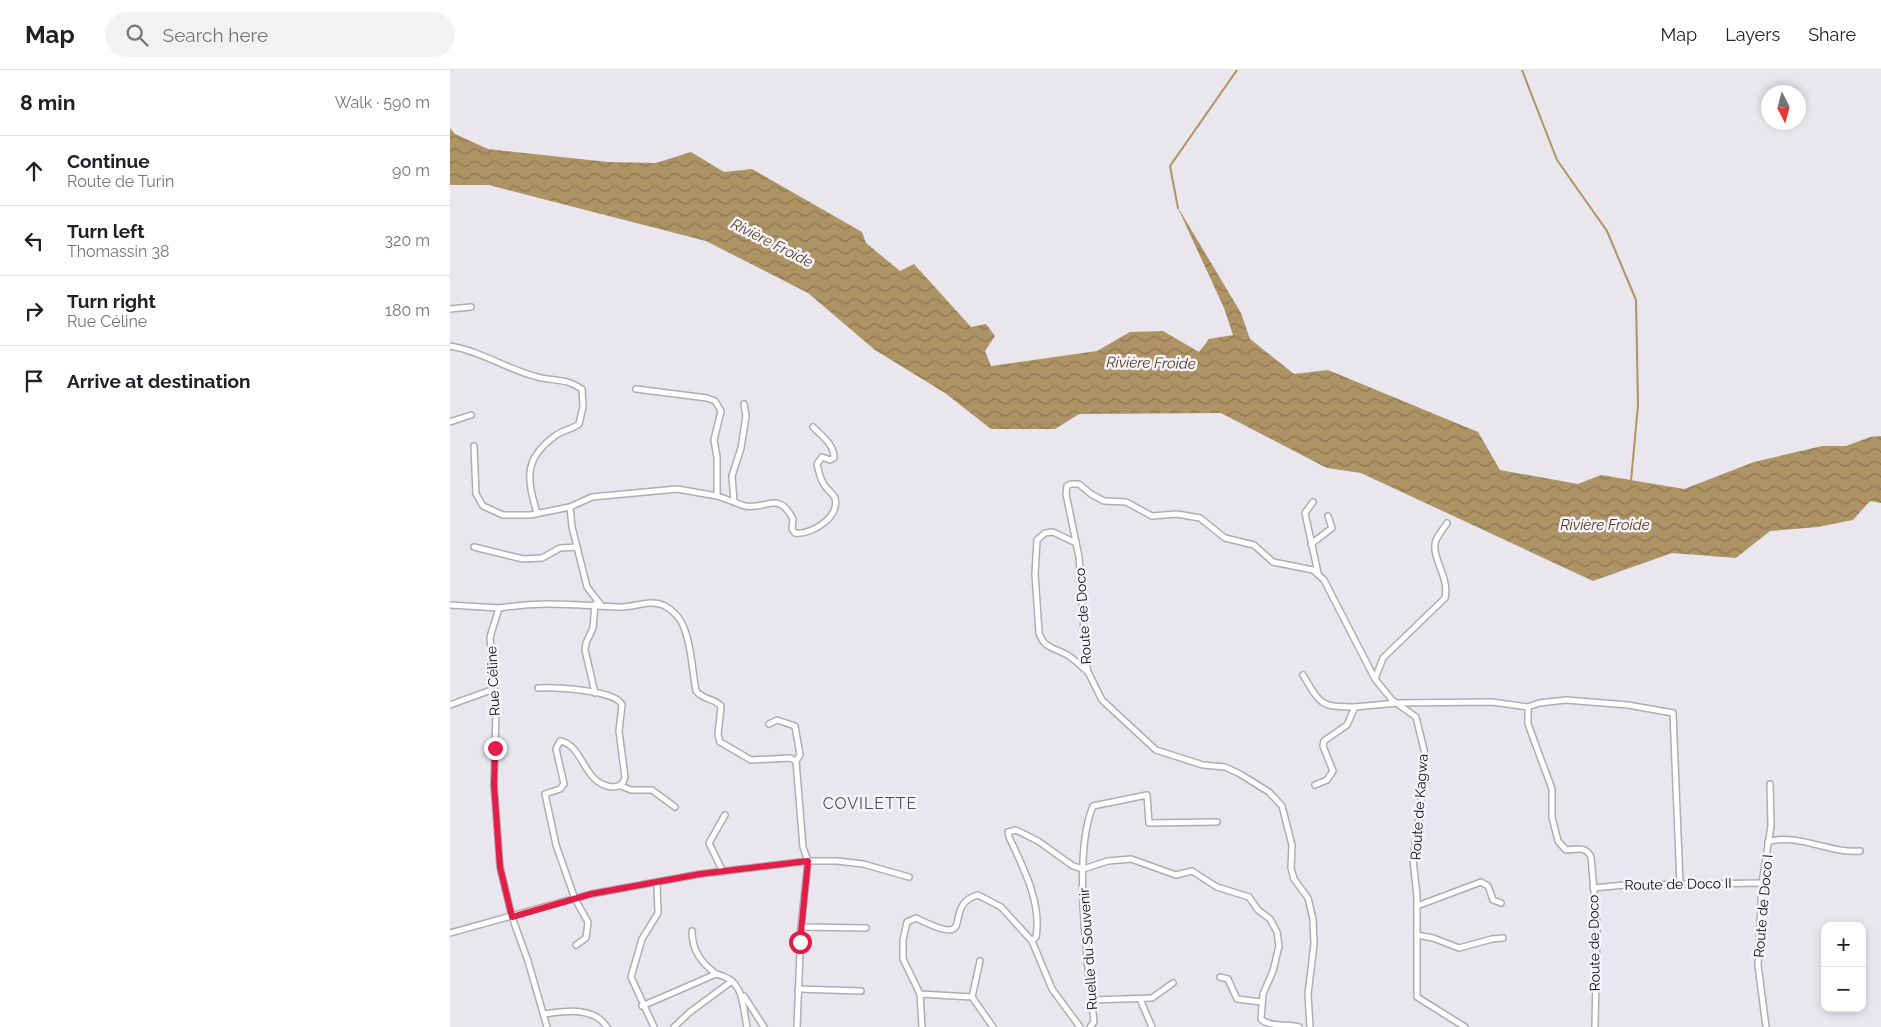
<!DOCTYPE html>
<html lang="en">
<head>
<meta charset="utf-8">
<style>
  body { margin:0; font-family:Raleway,sans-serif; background:#f2f2f2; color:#202124 }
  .controls { position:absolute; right:15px; bottom:15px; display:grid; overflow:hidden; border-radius:10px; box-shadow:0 2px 8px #0003 }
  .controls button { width:45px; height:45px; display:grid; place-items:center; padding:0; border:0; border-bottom:1px solid #e0e0e0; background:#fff; color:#202124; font:25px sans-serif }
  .compass { position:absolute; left:1311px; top:15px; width:45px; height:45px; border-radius:50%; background:#fff; box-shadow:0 2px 8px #0003; rotate:174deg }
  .stop { position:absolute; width:15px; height:15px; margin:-11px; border:4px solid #e11d48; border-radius:50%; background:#fff }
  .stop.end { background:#e11d48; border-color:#fff; box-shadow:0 1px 5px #0008 }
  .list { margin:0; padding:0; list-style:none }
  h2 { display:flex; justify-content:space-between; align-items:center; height:65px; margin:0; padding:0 20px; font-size:21px }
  h2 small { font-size:16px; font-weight:400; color:#757577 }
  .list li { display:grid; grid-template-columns:32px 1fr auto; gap:15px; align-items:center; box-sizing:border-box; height:70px; padding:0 20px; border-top:1px solid #e0e0e0 }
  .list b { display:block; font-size:19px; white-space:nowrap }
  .list p { margin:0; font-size:16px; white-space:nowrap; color:#757577 }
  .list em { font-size:16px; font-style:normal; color:#757577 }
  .icon { flex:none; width:28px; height:28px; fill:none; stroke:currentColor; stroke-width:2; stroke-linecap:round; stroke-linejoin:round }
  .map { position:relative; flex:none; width:1431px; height:957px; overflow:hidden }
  header { display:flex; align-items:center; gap:30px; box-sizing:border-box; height:70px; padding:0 25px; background:#fff; border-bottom:1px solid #e0e0e0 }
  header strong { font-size:24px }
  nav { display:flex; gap:28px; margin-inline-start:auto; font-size:18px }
  .search { width:350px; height:45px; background:#f2f2f2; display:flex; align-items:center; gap:12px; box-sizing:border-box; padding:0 18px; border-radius:28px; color:#757577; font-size:19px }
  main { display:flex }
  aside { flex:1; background:#fff }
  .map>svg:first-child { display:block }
</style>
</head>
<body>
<header>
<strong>Map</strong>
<div class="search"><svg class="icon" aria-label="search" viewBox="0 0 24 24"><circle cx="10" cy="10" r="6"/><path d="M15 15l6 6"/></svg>Search here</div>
<nav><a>Map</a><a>Layers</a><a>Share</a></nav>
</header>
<main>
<aside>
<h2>8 min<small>Walk · 590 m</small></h2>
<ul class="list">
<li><svg class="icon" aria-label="ahead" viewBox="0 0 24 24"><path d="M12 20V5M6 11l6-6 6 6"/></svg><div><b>Continue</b><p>Route de Turin</p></div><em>90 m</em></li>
<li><svg class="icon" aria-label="left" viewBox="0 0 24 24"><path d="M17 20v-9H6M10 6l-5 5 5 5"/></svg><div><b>Turn left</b><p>Thomassin 38</p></div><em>320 m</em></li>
<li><svg class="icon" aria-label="right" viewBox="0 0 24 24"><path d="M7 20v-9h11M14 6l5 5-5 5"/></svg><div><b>Turn right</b><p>Rue Céline</p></div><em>180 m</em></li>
<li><svg class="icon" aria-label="arrive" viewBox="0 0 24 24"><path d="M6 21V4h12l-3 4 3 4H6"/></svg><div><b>Arrive at destination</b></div></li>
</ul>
</aside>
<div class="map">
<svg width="1431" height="957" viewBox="0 0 1431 957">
  <defs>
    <pattern id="water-waves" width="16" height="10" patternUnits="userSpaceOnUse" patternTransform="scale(1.25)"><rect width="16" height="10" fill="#ae9365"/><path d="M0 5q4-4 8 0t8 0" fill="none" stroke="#8c7652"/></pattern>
  </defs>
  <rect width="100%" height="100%" fill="#eae6ee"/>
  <polygon fill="url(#water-waves)" points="0,58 5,64 38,79 158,92 206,93 241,82 274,102 302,99 412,162 416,173 450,201 464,194 521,257 536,254 545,266 535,281 541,296 647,281 680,262 713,261 749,282 759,269 783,265 774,238 727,136 791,243 800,269 844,304 878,300 1028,362 1050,400 1128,414 1151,405 1234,419 1304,392 1372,376 1396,376 1420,367 1431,366 1431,433 1420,431 1403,450 1368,457 1320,461 1286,488 1222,483 1143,511 911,403 877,398 771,343 629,344 605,359 541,359 495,323 425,280 358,223 256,171 39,115 0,115"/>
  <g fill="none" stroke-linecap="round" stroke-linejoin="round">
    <g stroke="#ae9365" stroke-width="2">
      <polyline points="1072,0 1107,90 1157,161 1186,230 1188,335 1181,411"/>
      <polyline points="728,138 720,96 787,0"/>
    </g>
    <defs>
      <g id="minor">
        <polyline points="0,239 21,237"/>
        <path d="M0,276C30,281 55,298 84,306C102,312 114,307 132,319L133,337L129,354C123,359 112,360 105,366C73,389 77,409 87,443"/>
        <polyline points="186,319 257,328 265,331 271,341 264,370 267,387 267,426"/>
        <polyline points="0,352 21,345"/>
        <polyline points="24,376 26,424 33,436 53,445 80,445 120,437 142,427 227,419 267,426 284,432 282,406 291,378 296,346 294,334"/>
        <path d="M284,432C287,433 291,435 295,436C316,440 328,420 343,449L342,459L345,463C362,465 390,447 385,428C383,424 378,420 375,416C370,410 369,402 367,394L372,387L380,390L384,388C384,374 372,366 363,357"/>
        <polyline points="863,432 855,443 868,503"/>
        <polyline points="120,437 122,457 137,517 151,535"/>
        <path d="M997,453C994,458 989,464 986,470C980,487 1000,507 995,528L933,588L925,609L942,630L966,647L975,684L973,718L963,790L967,826V927L1015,957"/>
        <path d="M626,473L603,462L595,463L587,470L585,504L589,563C594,579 606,578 619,586C626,591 632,597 638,602"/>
        <polyline points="861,474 882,458 878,446"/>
        <polyline points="24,477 73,489 92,488 110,478 127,477"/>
        <polyline points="0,535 49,538"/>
        <path d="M853,605C871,635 870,637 905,637"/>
        <path d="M88,618C103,617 167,620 172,635L169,661L175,707C172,721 157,718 147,711C133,701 129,674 110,671L106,679L114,714L110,719L95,724L106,775L125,829L138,852L136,868L126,875"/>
        <polyline points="145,623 135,580 136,573 143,558 145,534"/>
        <polyline points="0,635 44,619"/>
        <path d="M1078,637V654L1102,719V747L1108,771L1116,780C1127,779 1136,776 1141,787L1147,856L1145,957"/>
        <polyline points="319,654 327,650 345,656 350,685 346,691"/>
        <polyline points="865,715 877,710 883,701 873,676 874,671 897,655 905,637 947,633 1042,632 1078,637 1089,633 1116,630 1178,635 1223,643 1230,814"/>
        <polyline points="171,716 181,720 202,720 225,737"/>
        <path d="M1318,772C1345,762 1381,784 1410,781"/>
        <polyline points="273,802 259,773 275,745"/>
        <polyline points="1143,818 1175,815 1312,813"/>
        <polyline points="967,836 1031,812 1038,816 1043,830 1051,833"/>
        <polyline points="351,857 416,858"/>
        <path d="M242,861C242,881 251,892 266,904"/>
        <polyline points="0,863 141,824 250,804 358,791 387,791 413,794 459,807"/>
        <polyline points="967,865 983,868 1009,878 1042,869 1053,868"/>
        <polyline points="582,871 602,919 630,957"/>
        <polyline points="530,891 522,927 543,957"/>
        <polyline points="770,907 778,909 787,929 811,932"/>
        <polyline points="348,919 411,921"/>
        <polyline points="470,924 522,927"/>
        <polyline points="294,926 314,957"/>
        <polyline points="690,929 702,957"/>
        <polyline points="642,930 702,928 723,913"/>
        <path d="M192,936L266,904C295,910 292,934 297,957"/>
        <path d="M94,944C116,941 143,936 157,957"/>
        <path d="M97,957L78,891L62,847L50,797L44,715L46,641L40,567L49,538C94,531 124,535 168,537C183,538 199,529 213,535C219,538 224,542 228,547C241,563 242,601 246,621C253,630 264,628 271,636L268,665L270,672L301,690L340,688L346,691L353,777L358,791L351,857L347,957"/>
        <polyline points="204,957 181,907 192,869 208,843 207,812"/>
        <polyline points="224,957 240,942 282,911"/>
        <path d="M472,957L470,924L453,889V870L457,852L466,848C532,881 489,836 528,825L551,837L582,871L586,867C592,833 573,797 559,767L558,762L566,760L588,771L623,796L633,799L658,791L681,789L726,805L742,801L767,817L799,827L808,840L820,849L827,862L829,876L823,901L813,924L811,949C818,957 838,954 849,957"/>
        <path d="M640,957L644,952C638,897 622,785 643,736L697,725L699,753L767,752"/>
        <polyline points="860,957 858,924 864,874 863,849 858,828 844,809 841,798 842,775 832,736 819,722 790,704 775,697 753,695 706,680 652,630 638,602 636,592 629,487 616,424 617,416 621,414 629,414 641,424 654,431 676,432 702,446 727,444 750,448 775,468 804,475 823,492 863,500 874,510 925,609"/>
        <polyline points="1316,957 1308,895 1312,813 1321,756 1320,714"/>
      </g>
    </defs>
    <use href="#minor" stroke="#b0acb4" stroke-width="8"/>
    <use href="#minor" stroke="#fff" stroke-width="5"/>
  </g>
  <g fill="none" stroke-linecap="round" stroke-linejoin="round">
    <polyline stroke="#e11d48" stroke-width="6" points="45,678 44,715 50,797 62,847 141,824 250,804 358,791 350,872"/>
  </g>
  <g text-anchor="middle" stroke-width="5" stroke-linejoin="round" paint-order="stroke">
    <g font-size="14" fill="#0f0e10" stroke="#f7f3fc">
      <text transform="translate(633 546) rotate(-94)" y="5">Route de Doco</text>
      <text transform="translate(43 611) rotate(-93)" y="5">Rue Céline</text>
      <text transform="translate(969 737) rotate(-86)" y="5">Route de Kagwa</text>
      <text transform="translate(1228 814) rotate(-1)" y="5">Route de Doco II</text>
      <text transform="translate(1313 836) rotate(-85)" y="5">Route de Doco I</text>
      <text transform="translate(1144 873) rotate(-91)" y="5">Route de Doco</text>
      <text transform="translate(638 879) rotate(-94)" y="5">Ruelle du Souvenir</text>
    </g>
    <g font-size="15" font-style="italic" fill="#513d17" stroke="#f7f3fc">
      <text transform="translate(322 173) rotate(27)" y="5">Rivière Froide</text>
      <text transform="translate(701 293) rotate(1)" y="5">Rivière Froide</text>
      <text x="1155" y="460">Rivière Froide</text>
    </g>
    <g font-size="16" letter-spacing="1" fill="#514e55" stroke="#f7f3fc">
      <text x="420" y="739">COVILETTE</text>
    </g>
  </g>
</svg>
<div class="controls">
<button>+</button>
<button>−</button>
</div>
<svg class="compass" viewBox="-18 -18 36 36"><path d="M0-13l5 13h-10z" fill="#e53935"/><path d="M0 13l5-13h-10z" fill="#757577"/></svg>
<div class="stop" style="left:350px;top:872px"></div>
<div class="stop end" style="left:45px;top:678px"></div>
</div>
</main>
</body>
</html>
